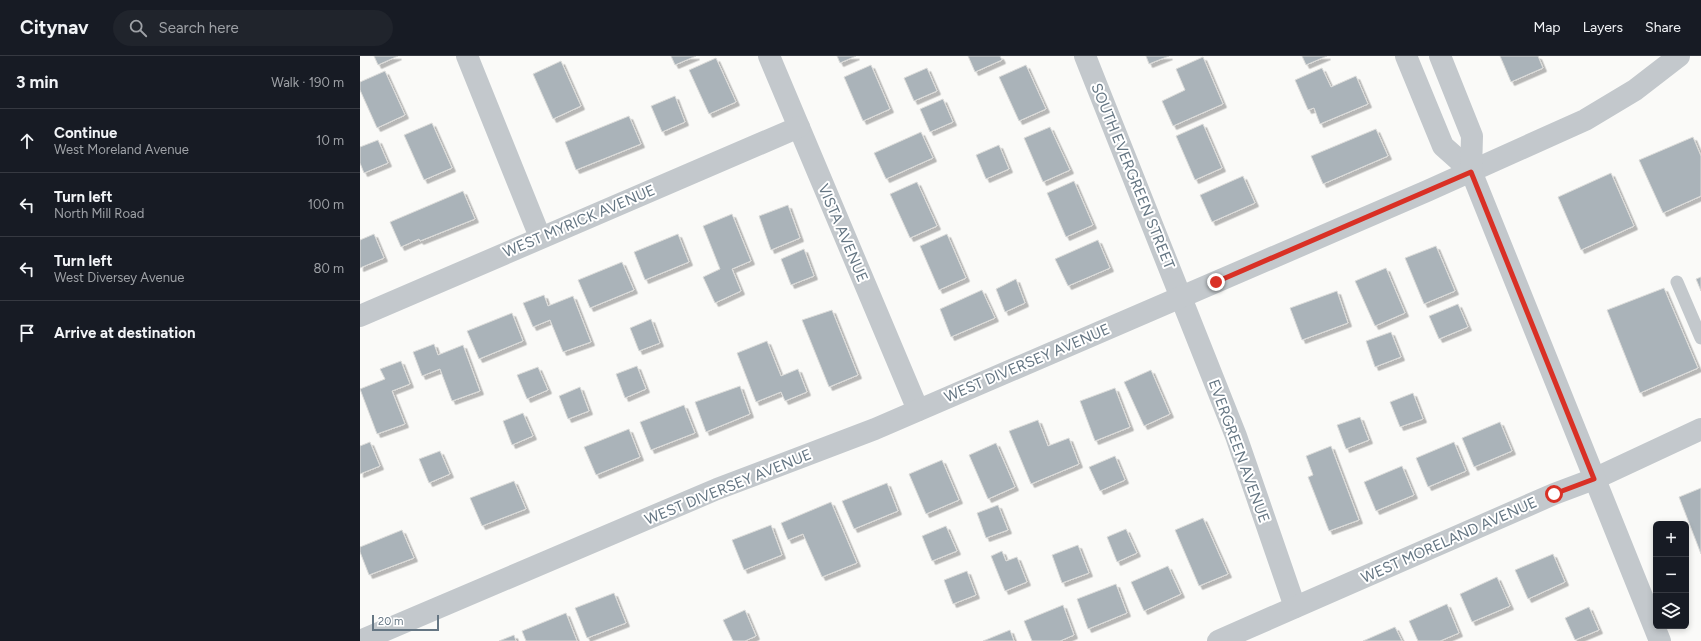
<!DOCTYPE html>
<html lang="en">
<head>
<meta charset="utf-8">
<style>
  body { margin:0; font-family:Figtree,sans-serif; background:#20242c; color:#f1f3f6 }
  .controls { position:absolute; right:12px; bottom:12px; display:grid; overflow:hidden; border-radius:6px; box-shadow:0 2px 6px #0003 }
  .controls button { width:36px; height:36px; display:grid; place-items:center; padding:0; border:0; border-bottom:1px solid #363941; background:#171b24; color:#f1f3f6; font:20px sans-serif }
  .scale { position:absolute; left:12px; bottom:10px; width:67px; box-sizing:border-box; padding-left:4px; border:2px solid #657683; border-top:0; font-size:11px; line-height:14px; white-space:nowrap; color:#657683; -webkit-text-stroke:3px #fff; paint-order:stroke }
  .stop { position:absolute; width:12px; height:12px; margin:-9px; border:3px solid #d93025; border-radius:50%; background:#fff }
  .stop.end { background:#d93025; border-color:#fff; box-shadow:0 1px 4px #0008 }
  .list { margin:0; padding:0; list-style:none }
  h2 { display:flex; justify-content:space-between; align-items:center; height:52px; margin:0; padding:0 16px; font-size:17px }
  h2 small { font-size:13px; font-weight:400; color:#9ea1a6 }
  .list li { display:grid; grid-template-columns:26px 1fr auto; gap:12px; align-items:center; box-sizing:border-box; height:64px; padding:0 16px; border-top:1px solid #363941 }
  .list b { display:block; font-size:15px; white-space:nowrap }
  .list p { margin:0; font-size:13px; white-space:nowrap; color:#9ea1a6 }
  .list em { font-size:13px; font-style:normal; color:#9ea1a6 }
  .icon { flex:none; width:22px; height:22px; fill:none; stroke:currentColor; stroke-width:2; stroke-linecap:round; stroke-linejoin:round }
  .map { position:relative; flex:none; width:1341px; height:585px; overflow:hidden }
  header { display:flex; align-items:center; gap:24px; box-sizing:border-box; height:56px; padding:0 20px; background:#171b24; border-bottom:1px solid #363941 }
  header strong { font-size:19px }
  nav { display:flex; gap:22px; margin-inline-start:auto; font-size:14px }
  .search { width:280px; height:36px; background:#20242c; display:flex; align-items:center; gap:10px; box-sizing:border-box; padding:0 14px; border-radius:22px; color:#9ea1a6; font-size:15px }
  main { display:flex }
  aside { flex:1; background:#171b24 }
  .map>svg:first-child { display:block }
</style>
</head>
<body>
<header>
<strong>Citynav</strong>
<div class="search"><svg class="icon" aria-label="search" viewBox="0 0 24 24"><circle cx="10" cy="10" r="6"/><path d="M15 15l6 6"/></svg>Search here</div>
<nav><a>Map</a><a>Layers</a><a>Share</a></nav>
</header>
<main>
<aside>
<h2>3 min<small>Walk · 190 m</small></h2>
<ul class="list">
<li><svg class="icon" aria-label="ahead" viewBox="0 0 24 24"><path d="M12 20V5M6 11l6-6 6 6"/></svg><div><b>Continue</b><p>West Moreland Avenue</p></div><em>10 m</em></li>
<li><svg class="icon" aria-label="left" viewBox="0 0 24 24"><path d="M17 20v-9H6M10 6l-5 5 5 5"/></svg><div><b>Turn left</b><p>North Mill Road</p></div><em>100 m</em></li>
<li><svg class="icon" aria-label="left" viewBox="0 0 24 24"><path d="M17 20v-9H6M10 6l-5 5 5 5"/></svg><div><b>Turn left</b><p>West Diversey Avenue</p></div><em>80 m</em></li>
<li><svg class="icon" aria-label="arrive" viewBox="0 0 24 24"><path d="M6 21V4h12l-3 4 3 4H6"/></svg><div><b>Arrive at destination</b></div></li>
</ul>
</aside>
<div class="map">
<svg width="1341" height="585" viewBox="0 0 1341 585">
  <defs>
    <filter id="shadow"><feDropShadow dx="3.5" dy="3.5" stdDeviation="0" flood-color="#0004"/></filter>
  </defs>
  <rect width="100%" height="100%" fill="#fafaf8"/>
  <g fill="#aab3b9" stroke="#dcdcda" filter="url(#shadow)">
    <polygon points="14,0 38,0 18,9"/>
    <polygon points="311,0 336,0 315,9"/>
    <polygon points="477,0 496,0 480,7"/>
    <polygon points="608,0 640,0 642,4 615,16"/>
    <polygon points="786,0 809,0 789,8"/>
    <polygon points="942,0 967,0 946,9"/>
    <polygon points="1140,0 1178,0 1183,12 1151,26"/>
    <polygon points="843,1 863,48 813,70 802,45 825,34 816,13"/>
    <polygon points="356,2 376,46 349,58 329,14"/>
    <polygon points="201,5 221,50 193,63 173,18"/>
    <polygon points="511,9 530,53 503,65 484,21"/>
    <polygon points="666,9 686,53 659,65 639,21"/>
    <polygon points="567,12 577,35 554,45 544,22"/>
    <polygon points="962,12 971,31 996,20 1008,48 960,68 954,52 948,54 935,24"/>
    <polygon points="25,15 45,59 17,72 0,34 0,26"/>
    <polygon points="315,40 325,66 302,76 291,50"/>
    <polygon points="583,43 593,66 570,76 560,53"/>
    <polygon points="269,60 281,88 216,114 205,86"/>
    <polygon points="72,67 92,112 64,124 44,79"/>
    <polygon points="843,68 862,112 835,124 816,80"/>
    <polygon points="690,71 710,114 683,126 664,82"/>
    <polygon points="1016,73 1028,100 963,128 951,100"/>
    <polygon points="561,76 573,102 526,123 514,97"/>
    <polygon points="1333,81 1341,100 1341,140 1303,157 1279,104"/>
    <polygon points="18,84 28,107 4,117 0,107 0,91"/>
    <polygon points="639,89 649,113 626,123 616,99"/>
    <polygon points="1251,117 1274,170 1221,194 1198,141"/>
    <polygon points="883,120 895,147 852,166 840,139"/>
    <polygon points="714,125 733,169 706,181 687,137"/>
    <polygon points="557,126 577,170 550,182 530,138"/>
    <polygon points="103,135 115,163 60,185 59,183 41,191 30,166"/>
    <polygon points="428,149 440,182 411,194 399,160"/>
    <polygon points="372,158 391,205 372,213 381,235 355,247 343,221 360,213 343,170"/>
    <polygon points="14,178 24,202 0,212 0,184"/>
    <polygon points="318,178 329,206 285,224 274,196"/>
    <polygon points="587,178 606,222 579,234 560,190"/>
    <polygon points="738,184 750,212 708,230 695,203"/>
    <polygon points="1076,190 1095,235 1064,248 1045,202"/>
    <polygon points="444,193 454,220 431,229 421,203"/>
    <polygon points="262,206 274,234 230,252 218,224"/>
    <polygon points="1026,212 1045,257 1015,270 995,225"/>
    <polygon points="1341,221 1341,235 1336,223"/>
    <polygon points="656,223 665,247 645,256 636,233"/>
    <polygon points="1304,232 1338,312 1280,337 1247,254"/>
    <polygon points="622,234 635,262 591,281 580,253"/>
    <polygon points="977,235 988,267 942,284 930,252"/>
    <polygon points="184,239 188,250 213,240 231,286 203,296 190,264 173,271 163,247"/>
    <polygon points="1098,248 1108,271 1079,283 1069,260"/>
    <polygon points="472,254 498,319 469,331 442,264"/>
    <polygon points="152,257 163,285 119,303 107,275"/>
    <polygon points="291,263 300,287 279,295 270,272"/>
    <polygon points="1031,276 1041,301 1015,311 1006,285"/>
    <polygon points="407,285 421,320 438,313 447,336 425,345 421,336 396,346 377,297"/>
    <polygon points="74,288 78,299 103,289 120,335 92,345 80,313 62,320 53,296"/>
    <polygon points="41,305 50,328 32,335 45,368 17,378 0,333 25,323 20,313"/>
    <polygon points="277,310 286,333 265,342 256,318"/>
    <polygon points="178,311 188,334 167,343 157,319"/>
    <polygon points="791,314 810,358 784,370 764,326"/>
    <polygon points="380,330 390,358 346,376 335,346"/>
    <polygon points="220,331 229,355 208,363 199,340"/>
    <polygon points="755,332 770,371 735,385 720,345"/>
    <polygon points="1053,337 1063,363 1040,371 1030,346"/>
    <polygon points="324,349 335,377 291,394 280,366"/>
    <polygon points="163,357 173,380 152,389 143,365"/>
    <polygon points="1000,361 1009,384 986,393 977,369"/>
    <polygon points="678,364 688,390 709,382 719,408 671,428 649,375"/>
    <polygon points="1140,366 1152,395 1114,411 1102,382"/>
    <polygon points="269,373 280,401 236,419 224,391"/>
    <polygon points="10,386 20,410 0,418 0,390"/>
    <polygon points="1094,386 1106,415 1068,431 1056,402"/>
    <polygon points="636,387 655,431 628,443 609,399"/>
    <polygon points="971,390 999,464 969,475 948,421 953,419 946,400"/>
    <polygon points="80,395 90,418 69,427 59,403"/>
    <polygon points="755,400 765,424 740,435 729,411"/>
    <polygon points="582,404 599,444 566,458 549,418"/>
    <polygon points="1042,410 1054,439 1016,455 1004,426"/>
    <polygon points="154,425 166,453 122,470 110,442"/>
    <polygon points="527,427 538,455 494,473 482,445"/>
    <polygon points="1341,432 1341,498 1319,441"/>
    <polygon points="471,446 497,507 462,521 443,478 428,484 421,467"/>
    <polygon points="638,449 648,474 626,482 617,457"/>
    <polygon points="843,462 868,518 839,530 815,474"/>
    <polygon points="411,469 422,499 384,514 372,484"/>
    <polygon points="586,470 597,495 572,505 562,480"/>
    <polygon points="766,473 777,497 757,506 747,481"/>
    <polygon points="42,474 54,502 9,519 0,496 0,491"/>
    <polygon points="718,489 729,517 702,527 692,499"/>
    <polygon points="642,495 646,505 657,501 667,526 645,535 631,500"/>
    <polygon points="1193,498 1205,526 1168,543 1155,514"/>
    <polygon points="808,510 821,538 784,555 771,526"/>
    <polygon points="607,515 616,539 593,548 584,524"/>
    <polygon points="1137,521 1150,550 1112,566 1100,538"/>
    <polygon points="756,528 767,557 728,573 717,543"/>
    <polygon points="254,537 266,567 227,582 215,552"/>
    <polygon points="1087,548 1099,577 1080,585 1058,585 1049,565"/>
    <polygon points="703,549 714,579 700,585 672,585 664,565"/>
    <polygon points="1229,551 1239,574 1215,584 1205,562"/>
    <polygon points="385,554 396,580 385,585 373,585 363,564"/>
    <polygon points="206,557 217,585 166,585 162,575"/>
    <polygon points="1035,571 1042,585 1003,585"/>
    <polygon points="650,574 654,585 623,585"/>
    <polygon points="154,579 156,585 139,585"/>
  </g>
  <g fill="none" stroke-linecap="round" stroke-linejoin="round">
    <polyline stroke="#c3c8cc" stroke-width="13" points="1317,226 1341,282"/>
    <g stroke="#c3c8cc" stroke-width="22">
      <polyline points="107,0 180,181"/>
      <polyline points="409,0 558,354"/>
      <polyline points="725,0 876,380 935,551"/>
      <polyline points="0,260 439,71"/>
      <polyline points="0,585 357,433 515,373 1067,135 1225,64 1275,34 1319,0"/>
      <polyline points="858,585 1194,438 1234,423 1341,373"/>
    </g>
    <g stroke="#c3c8cc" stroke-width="22">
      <polyline points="1046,0 1083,90 1111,115"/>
      <polyline points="1080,0 1112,80 1111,115 1300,585"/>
    </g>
  </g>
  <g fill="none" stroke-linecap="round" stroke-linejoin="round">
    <polyline stroke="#d93025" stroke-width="5" points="856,226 1111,116 1234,423 1194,438"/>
  </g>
  <g text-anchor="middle" stroke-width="4" stroke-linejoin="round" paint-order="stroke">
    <g font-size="15" fill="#657683" stroke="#fff">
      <text transform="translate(773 120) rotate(68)" y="5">SOUTH EVERGREEN STREET</text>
      <text transform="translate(219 165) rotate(-23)" y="5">WEST MYRICK AVENUE</text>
      <text transform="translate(483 177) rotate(67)" y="5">VISTA AVENUE</text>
      <text transform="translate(667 307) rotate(-23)" y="5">WEST DIVERSEY AVENUE</text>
      <text transform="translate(879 395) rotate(70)" y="5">EVERGREEN AVENUE</text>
      <text transform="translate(368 431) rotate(-22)" y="5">WEST DIVERSEY AVENUE</text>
      <text transform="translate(1089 484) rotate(-24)" y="5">WEST MORELAND AVENUE</text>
    </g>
  </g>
</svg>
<div class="controls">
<button>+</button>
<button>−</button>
<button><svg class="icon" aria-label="layers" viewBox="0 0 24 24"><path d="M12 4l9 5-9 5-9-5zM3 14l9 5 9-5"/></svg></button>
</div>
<div class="scale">20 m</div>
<div class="stop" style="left:1194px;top:438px"></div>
<div class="stop end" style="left:856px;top:226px"></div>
</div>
</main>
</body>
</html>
